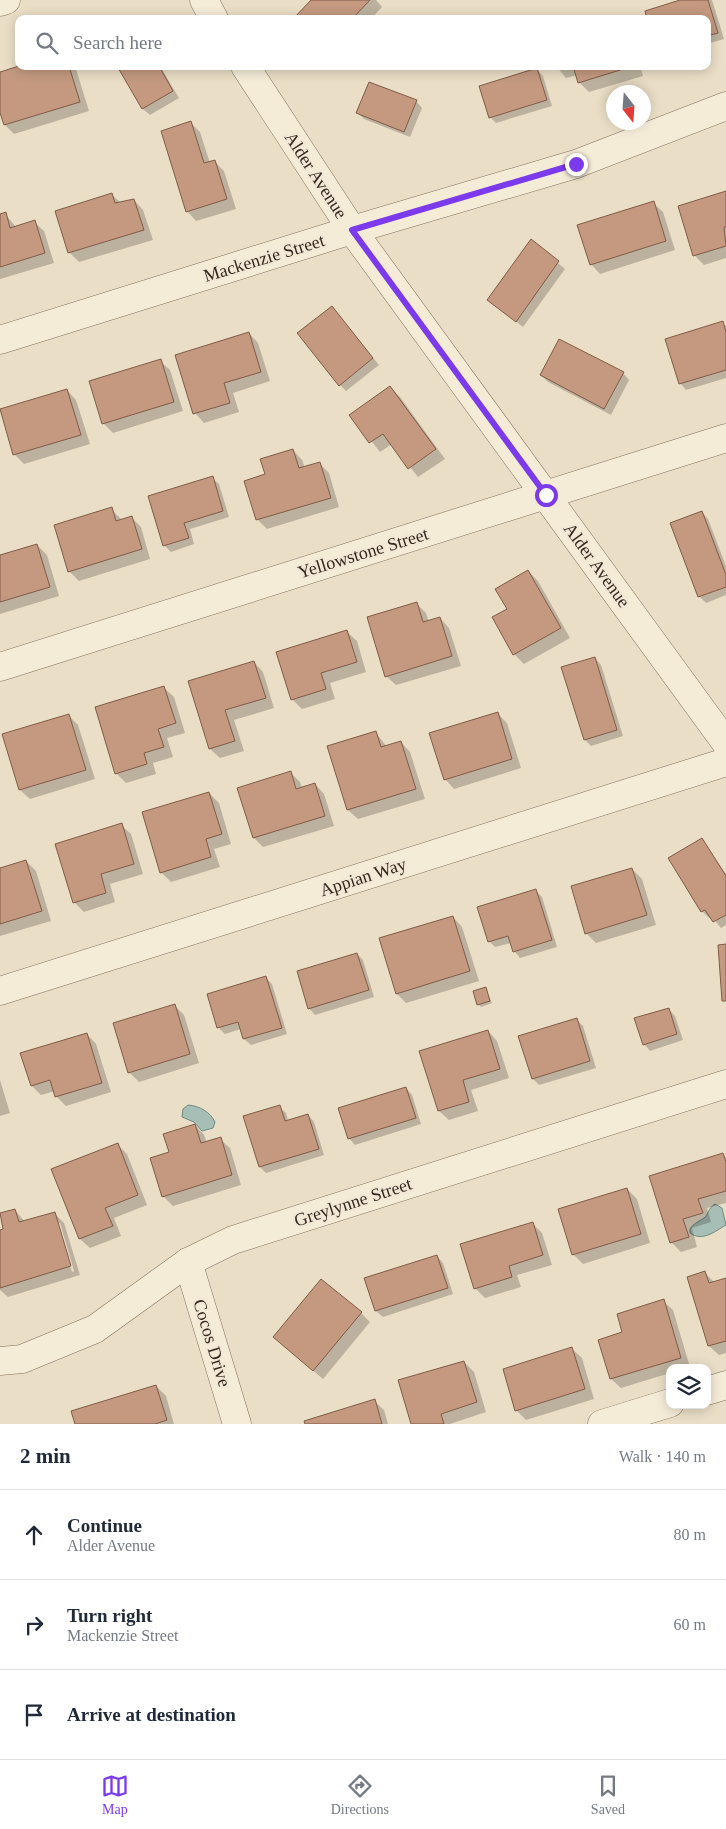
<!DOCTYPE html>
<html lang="en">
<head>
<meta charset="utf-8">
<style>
  body { margin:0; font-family:"Times New Roman",serif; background:#f6f6f7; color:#1f2937 }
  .controls { position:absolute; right:15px; bottom:15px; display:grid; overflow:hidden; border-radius:10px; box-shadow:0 2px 12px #0003 }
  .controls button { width:45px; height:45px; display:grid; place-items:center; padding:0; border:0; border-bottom:1px solid #e0e1e3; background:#fff; color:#1f2937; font:25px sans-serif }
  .compass { position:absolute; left:606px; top:85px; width:45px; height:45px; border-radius:50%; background:#fff; box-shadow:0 2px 12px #0003; rotate:163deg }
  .stop { position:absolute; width:15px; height:15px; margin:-11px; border:4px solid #7c3aed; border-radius:50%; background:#fff }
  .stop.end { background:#7c3aed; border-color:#fff; box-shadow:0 1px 5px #0008 }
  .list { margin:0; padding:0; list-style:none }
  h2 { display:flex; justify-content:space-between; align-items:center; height:65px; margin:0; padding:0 20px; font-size:21px }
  h2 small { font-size:16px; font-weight:400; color:#747a83 }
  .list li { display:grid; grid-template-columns:32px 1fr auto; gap:15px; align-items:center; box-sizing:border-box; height:90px; padding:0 20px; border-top:1px solid #e0e1e3 }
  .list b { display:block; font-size:19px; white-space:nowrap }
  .list p { margin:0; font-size:16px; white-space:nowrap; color:#747a83 }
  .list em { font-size:16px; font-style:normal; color:#747a83 }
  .icon { flex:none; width:28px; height:28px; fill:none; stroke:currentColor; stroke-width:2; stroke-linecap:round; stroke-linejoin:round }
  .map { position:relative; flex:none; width:726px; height:1424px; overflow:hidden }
  .search { position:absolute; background:#fff; box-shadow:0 2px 12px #0003; left:15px; right:15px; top:15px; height:55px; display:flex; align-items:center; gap:12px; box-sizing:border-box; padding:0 18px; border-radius:10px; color:#747a83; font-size:19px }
  .sheet { height:335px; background:#fff }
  nav { display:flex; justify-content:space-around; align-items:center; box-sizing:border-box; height:70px; border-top:1px solid #e0e1e3; background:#fff; font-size:14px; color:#747a83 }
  nav a { display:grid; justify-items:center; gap:2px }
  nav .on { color:#7c3aed }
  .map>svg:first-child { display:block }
</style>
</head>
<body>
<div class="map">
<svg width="726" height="1424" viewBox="0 0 726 1424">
  <rect width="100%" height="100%" fill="#eadec6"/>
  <g fill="#a7beb6" stroke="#6f8b83">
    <path d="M188,1105C200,1106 210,1112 215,1122L213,1128L202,1131L194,1122L182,1117L183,1109Z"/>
    <path d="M715,1204L722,1208L726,1225C714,1232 702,1242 690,1233V1229C694,1223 698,1222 704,1218C709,1214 708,1208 715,1204Z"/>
  </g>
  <g fill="#0003" fill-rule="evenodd">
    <polygon points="313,0 376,0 382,7 371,19 295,19"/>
    <polygon points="684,0 712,0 724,39 707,44 707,19"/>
    <polygon points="23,66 75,66 89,111 14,134 5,125 0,109 0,73"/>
    <polygon points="119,66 160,66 179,98 150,115 143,109"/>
    <polygon points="556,66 640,66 643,76 589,92 579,82 577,75 566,78"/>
    <polygon points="537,69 543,76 552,106 496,123 490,117"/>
    <polygon points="416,101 422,108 410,137 364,119 358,113"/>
    <polygon points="191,123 200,132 210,163 215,162 224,171 236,209 196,221 187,211"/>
    <polygon points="726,193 726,258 704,265 694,255"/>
    <polygon points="112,195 121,203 134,200 143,210 153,240 79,262 69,252"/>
    <polygon points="653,203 663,212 675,250 600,274 591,264"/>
    <polygon points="5,214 16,227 34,222 44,231 54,263 0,279 0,215"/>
    <polygon points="531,241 565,269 523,327 488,300"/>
    <polygon points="338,314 379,365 346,391 340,385"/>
    <polygon points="722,323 726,326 726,378 686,390 680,383"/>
    <polygon points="249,333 258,343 270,381 233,393 239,412 204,423 195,413"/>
    <polygon points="160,361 170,370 183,411 113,433 103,423"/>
    <polygon points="623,373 629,380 611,415 548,382 541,375"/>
    <polygon points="390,387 400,397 445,459 418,477 392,444 380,452 351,415"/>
    <polygon points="67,390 76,400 90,444 24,464 15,455 1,410"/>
    <polygon points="293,450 302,460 305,468 319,463 329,473 339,507 267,529 258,520 246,482 266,475"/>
    <polygon points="212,478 219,484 229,517 190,529 194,544 171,552 164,545"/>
    <polygon points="111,509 122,520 131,517 141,527 150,559 79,581 69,571"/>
    <polygon points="702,512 708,519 726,566 726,595 706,603 699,596"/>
    <polygon points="37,545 47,555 59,596 0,614 0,557"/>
    <polygon points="528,571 538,581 570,638 524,664 514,654 494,617 508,609"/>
    <polygon points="416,603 426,613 429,622 440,618 449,628 461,666 396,685 386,676"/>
    <polygon points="347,632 357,641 366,672 330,683 335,699 302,709 292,699"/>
    <polygon points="595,658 601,665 623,736 591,746 585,740"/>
    <polygon points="254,662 263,672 274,708 234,720 244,751 220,758 210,749 190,682"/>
    <polygon points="164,688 174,697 185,733 167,738 173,757 153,763 156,774 126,783 116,773"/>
    <polygon points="498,714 507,723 521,768 454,789 445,779"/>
    <polygon points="68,715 78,725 95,779 30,799 20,790"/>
    <polygon points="376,733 387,747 401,742 410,752 425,799 358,819 348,810 329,747"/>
    <polygon points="291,773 300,782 302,788 315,784 324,794 334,826 263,847 254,838"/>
    <polygon points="209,793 219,803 231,844 214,849 220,867 171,882 161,872"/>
    <polygon points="121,825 131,834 143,874 110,884 115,902 84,912 74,902"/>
    <polygon points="702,839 726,874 726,925 721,928 711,916 709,918 702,911"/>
    <polygon points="26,861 36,871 51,921 0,936 0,869"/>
    <polygon points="632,869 642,879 656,925 596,943 586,933"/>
    <polygon points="536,891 542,897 557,947 520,958 514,951 511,943 495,947 489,941"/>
    <polygon points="453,917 462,927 479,981 406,1003 397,994"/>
    <polygon points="357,954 363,960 374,997 315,1015 309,1008"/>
    <polygon points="266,978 272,984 287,1034 251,1045 244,1039 241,1029 225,1034 219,1028 209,995"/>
    <polygon points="485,988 492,1003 481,1007 478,1004"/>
    <polygon points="175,1006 184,1015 199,1063 139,1082 129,1072"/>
    <polygon points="669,1010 675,1016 683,1040 650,1051 644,1044"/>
    <polygon points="577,1020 583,1026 596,1068 539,1085 533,1079"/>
    <polygon points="488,1031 497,1041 509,1078 471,1090 478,1111 449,1120 439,1111"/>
    <polygon points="87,1034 96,1044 111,1092 66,1106 56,1096 55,1091 41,1095 32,1086"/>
    <polygon points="0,1080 10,1113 0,1116"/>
    <polygon points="406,1088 412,1095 421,1124 355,1145 349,1138"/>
    <polygon points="279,1107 286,1113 288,1121 308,1115 314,1122 324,1155 266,1173 260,1167"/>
    <polygon points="195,1125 204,1135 207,1143 220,1139 230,1148 241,1185 173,1206 163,1196 170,1153"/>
    <polygon points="118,1145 127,1154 147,1205 114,1218 121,1236 90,1248 80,1239 53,1170"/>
    <polygon points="723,1154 726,1158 726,1203 707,1208 711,1222 692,1228 697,1247 681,1252 671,1242 651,1176"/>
    <polygon points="627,1189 637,1199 650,1243 583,1264 573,1254"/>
    <path d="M15,1210L25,1222L54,1213L64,1223L80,1275L8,1297L0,1290V1231L5,1230ZM57,1223H60L74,1271L72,1272Z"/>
    <polygon points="532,1223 542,1233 552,1265 517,1275 521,1287 485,1298 475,1288"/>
    <polygon points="437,1256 443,1263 453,1294 383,1317 376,1311 366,1279"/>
    <polygon points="705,1273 715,1283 726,1279 726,1353 719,1355 709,1346"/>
    <polygon points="663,1301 673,1310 690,1367 670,1368 670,1373 621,1388 611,1379 600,1340 624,1333"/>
    <polygon points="361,1313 370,1322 323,1379 274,1337"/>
    <polygon points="572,1349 582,1358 594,1399 526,1420 516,1410"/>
    <polygon points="464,1362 474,1372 486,1412 450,1424 412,1424"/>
    <polygon points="156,1386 166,1396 174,1424 76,1424"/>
    <polygon points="374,1401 384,1410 388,1424 307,1424"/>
  </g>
  <g fill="#c49980" stroke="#805b46">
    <polygon points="311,0 370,0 352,19 293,19"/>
    <polygon points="680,0 708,0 718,33 707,36 707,19 647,19 645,11"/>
    <polygon points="19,66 69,66 80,102 4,125 0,113 0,72"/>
    <polygon points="117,66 159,66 173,91 142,109"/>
    <polygon points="573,66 633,66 578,83"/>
    <polygon points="537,68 547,100 489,118 479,86"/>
    <polygon points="369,82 417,100 404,132 356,113"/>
    <polygon points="191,121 204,163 215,160 227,199 186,212 161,131"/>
    <polygon points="726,191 726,227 724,227 726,246 693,256 678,206"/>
    <polygon points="112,193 115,203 134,199 144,230 68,253 55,211"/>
    <polygon points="654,201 666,241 590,265 577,225"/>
    <polygon points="6,212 10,228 35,220 45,253 0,267 0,214"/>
    <polygon points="531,239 559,261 516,322 487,300"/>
    <polygon points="332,306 373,358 339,386 297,333"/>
    <polygon points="723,321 726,332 726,370 679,384 665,339"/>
    <polygon points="249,332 261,372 224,383 230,403 193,414 175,355"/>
    <polygon points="559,339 624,372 604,409 540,375"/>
    <polygon points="161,359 174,402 102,424 89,381"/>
    <polygon points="390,386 436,449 408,469 383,434 369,443 349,415"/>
    <polygon points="67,389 81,435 13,455 0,409"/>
    <polygon points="293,449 299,468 320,462 331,498 256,520 244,481 265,474 260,459"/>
    <polygon points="213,476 223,511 184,523 189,538 163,546 148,496"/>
    <polygon points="112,507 116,521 132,516 142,549 68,572 54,525"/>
    <polygon points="702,511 726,575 726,587 698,597 670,523"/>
    <polygon points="37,544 50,587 0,602 0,555"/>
    <polygon points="528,570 561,628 513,655 492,617 507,609 495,589"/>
    <polygon points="417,602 423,622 440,617 452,656 385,677 367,617"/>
    <polygon points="347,630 357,662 321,673 326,689 291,700 276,652"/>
    <polygon points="595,657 617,730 584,740 561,667"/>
    <polygon points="254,661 266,698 225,710 235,741 209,749 188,681"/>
    <polygon points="164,686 176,723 158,729 164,747 144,753 147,764 115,774 95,707"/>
    <polygon points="498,712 512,759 444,780 429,733"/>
    <polygon points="69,714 86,770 19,790 2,734"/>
    <polygon points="376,731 381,747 401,741 416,789 347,810 327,746"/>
    <polygon points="291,771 296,789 315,783 325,816 253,838 237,788"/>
    <polygon points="209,792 222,834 206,839 211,857 160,873 142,812"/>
    <polygon points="122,823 134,864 101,874 106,893 73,903 55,844"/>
    <polygon points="702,838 726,876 726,915 713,922 705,910 701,912 668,858"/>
    <polygon points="26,860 42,911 0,924 0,868"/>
    <polygon points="632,868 647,915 585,934 571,886"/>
    <polygon points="536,889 552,940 513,952 508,936 488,942 477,907"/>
    <polygon points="453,916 470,971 396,994 379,938"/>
    <polygon points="726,944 726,1001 722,1001 718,945"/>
    <polygon points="357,953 369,990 308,1009 297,971"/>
    <polygon points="266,976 282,1028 243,1039 238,1022 217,1028 207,994"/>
    <polygon points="486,987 490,1001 477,1005 473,991"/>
    <polygon points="175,1004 190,1054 128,1073 113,1023"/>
    <polygon points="669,1008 677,1034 643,1045 634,1018"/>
    <polygon points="577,1018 590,1061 532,1079 518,1036"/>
    <polygon points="488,1030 500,1069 463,1080 469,1102 438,1111 419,1051"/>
    <polygon points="87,1033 102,1083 55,1097 50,1080 31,1086 20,1053"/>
    <polygon points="406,1087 416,1118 348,1139 338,1108"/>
    <polygon points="280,1105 285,1121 308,1114 319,1149 259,1167 243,1116"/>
    <polygon points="195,1124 201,1143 221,1137 232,1175 162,1197 150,1158 169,1152 163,1134"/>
    <polygon points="118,1143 138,1195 105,1208 113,1226 79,1239 51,1169"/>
    <polygon points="723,1153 726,1162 726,1191 698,1199 703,1213 683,1219 689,1237 670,1243 649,1176"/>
    <polygon points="627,1188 641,1234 572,1255 558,1209"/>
    <polygon points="15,1209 19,1222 55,1212 71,1266 0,1288 0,1230 3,1229 0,1213"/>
    <polygon points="533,1222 543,1255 509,1266 512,1277 474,1289 460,1244"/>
    <polygon points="437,1255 448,1288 375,1311 364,1278"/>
    <polygon points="705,1271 709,1283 726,1278 726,1341 708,1346 687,1277"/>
    <polygon points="321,1279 362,1312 313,1371 273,1337"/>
    <polygon points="664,1299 681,1358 610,1379 598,1340 622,1332 617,1314"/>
    <polygon points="572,1347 585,1389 515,1411 503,1369"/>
    <polygon points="464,1361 477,1402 441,1414 444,1424 411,1424 398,1380"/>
    <polygon points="156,1385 167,1420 155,1424 75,1424 71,1411"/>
    <polygon points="375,1399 382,1424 305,1424 304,1421"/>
  </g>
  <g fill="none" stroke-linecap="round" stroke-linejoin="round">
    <defs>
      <g id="street">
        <polyline points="204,0 214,19"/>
        <polyline points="0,2 6,0"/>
        <polyline points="245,66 352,230 726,743"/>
        <polyline points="0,340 352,230 576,164 726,106"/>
        <polyline points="0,667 726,438"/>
        <polyline points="0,991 726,762"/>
        <polyline points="188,1262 237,1424"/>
        <polyline points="0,1361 22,1359 95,1329 188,1262 233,1240 726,1084"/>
        <polyline points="707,1391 726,1385"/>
        <polyline points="602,1424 670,1403"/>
      </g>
    </defs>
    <use href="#street" stroke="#83705e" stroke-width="29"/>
    <use href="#street" stroke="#f5ecd8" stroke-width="28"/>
  </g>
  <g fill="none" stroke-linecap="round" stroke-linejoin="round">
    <polyline stroke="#7c3aed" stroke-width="6" points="546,495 352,230 576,164"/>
  </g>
  <g text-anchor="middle" stroke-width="4.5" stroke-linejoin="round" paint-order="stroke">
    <g font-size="18" fill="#352920" stroke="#f2e8d5">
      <text transform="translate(316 175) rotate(57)" y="6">Alder Avenue</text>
      <text transform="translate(264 258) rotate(-17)" y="6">Mackenzie Street</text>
      <text transform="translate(363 553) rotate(-17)" y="6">Yellowstone Street</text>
      <text transform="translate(597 565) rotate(54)" y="6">Alder Avenue</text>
      <text transform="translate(363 877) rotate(-18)" y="6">Appian Way</text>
      <text transform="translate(353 1202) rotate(-18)" y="6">Greylynne Street</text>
      <text transform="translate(212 1343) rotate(73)" y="6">Cocos Drive</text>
    </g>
  </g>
</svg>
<div class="controls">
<button><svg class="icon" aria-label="layers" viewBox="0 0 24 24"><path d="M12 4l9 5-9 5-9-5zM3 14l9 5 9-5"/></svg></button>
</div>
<svg class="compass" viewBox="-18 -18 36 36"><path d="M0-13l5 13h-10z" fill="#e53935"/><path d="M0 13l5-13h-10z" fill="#747a83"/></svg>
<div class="stop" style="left:546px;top:495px"></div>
<div class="stop end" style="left:576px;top:164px"></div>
<div class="search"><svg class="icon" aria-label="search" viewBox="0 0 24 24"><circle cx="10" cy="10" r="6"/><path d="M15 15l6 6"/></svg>Search here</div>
</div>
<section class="sheet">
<h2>2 min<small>Walk · 140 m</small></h2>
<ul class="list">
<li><svg class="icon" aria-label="ahead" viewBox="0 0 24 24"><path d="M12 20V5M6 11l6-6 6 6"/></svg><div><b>Continue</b><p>Alder Avenue</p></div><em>80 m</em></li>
<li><svg class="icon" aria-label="right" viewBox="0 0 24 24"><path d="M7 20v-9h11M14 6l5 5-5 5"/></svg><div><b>Turn right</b><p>Mackenzie Street</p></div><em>60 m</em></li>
<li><svg class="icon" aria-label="arrive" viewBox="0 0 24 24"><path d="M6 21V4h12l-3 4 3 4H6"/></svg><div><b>Arrive at destination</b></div></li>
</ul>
</section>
<nav>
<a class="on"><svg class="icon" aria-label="map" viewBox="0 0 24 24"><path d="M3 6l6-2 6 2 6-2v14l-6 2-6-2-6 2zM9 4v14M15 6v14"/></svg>Map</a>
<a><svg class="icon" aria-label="directions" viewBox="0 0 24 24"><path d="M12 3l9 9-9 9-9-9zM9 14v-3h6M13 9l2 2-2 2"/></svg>Directions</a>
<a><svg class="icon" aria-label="saved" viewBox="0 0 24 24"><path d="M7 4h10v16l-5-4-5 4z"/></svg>Saved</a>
</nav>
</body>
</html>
